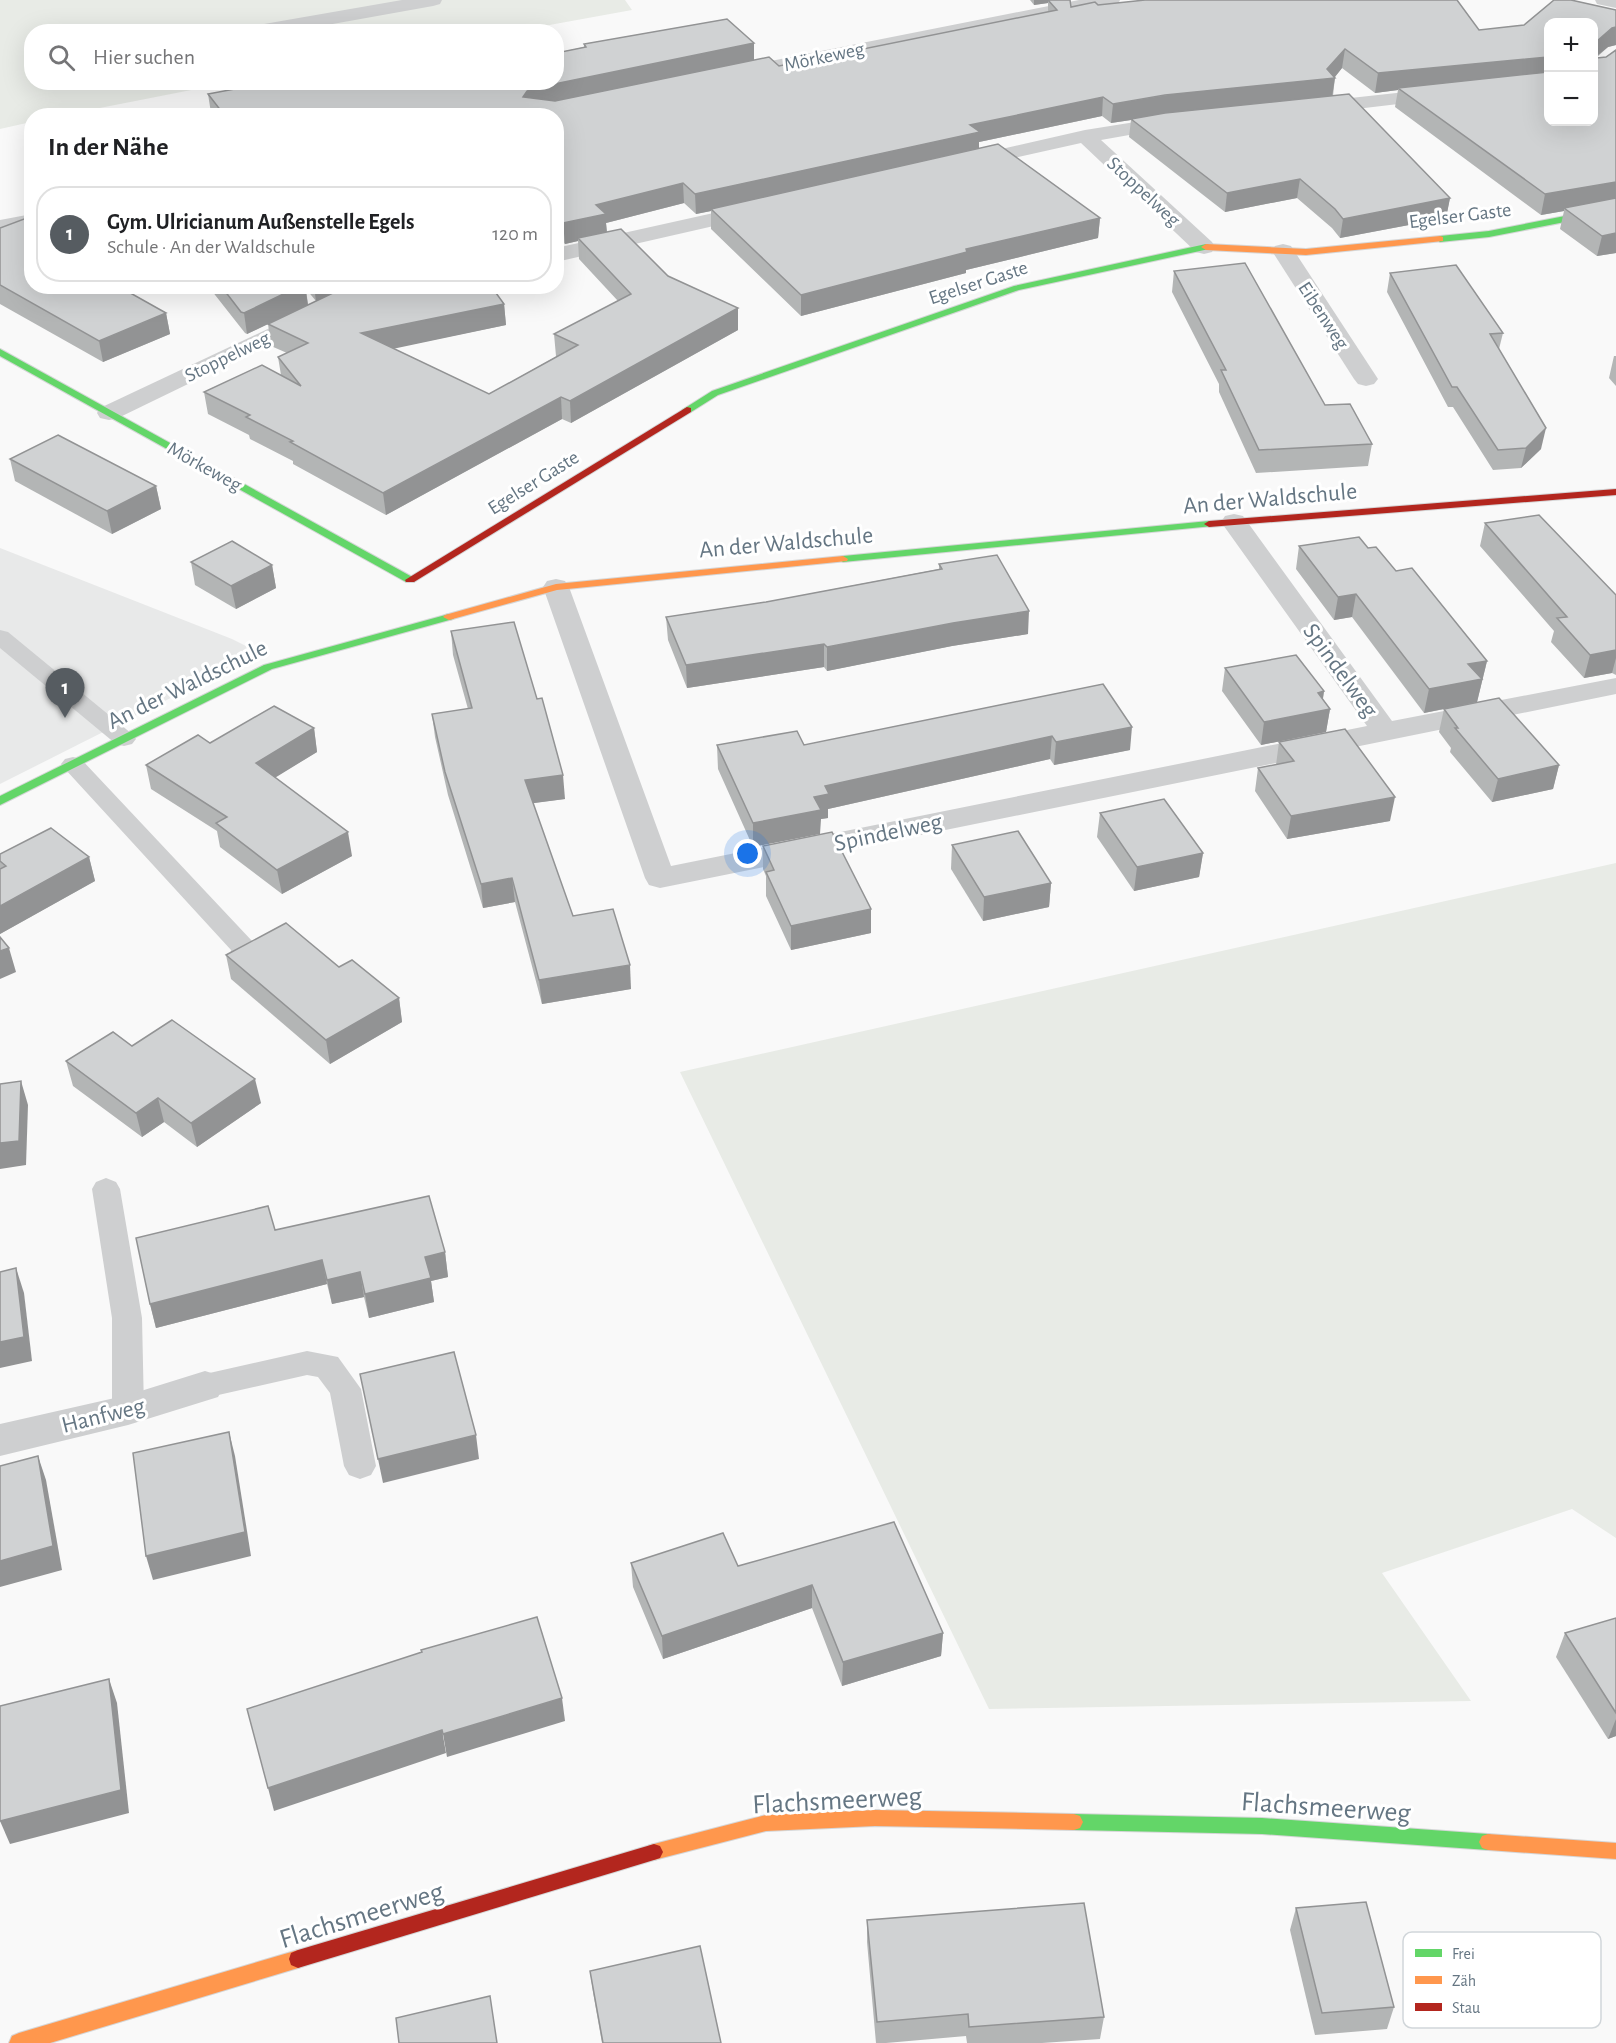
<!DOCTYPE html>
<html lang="de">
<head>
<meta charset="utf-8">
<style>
  body { margin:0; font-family:"Alegreya Sans",sans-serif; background:#f2f2f2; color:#202124 }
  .controls { position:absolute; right:18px; top:18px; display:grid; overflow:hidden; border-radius:12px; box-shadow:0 6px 24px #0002 }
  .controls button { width:54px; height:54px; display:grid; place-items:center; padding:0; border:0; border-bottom:2px solid #e0e0e0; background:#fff; color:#202124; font:30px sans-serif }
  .you { position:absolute; left:748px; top:854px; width:21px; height:21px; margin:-15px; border:4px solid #fff; border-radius:50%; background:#1a73e8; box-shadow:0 0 0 9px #1a73e833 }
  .badge { display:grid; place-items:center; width:39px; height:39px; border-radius:50%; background:#565c61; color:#fff; font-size:20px; font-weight:700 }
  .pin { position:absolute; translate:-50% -50px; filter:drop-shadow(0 2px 3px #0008) }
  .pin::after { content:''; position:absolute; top:32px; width:21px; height:18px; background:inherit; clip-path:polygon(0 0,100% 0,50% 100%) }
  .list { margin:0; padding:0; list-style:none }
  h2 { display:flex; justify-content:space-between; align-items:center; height:78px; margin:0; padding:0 24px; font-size:26px }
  h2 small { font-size:20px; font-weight:400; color:#757577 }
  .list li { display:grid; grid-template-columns:39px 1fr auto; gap:18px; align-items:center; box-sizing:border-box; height:96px; margin:0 12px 12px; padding:0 12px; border:2px solid #e0e0e0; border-radius:24px }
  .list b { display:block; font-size:22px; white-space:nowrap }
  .list p { margin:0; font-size:20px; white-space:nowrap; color:#757577 }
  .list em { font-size:20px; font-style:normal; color:#757577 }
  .icon { flex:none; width:33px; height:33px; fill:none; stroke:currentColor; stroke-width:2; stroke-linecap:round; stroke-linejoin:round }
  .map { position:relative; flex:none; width:1616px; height:2043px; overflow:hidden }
  .search { position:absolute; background:#fff; box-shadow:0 6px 24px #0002; left:24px; top:24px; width:540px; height:66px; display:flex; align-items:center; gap:15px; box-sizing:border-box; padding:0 21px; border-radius:24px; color:#757577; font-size:22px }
  .panel { position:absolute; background:#fff; box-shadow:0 6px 24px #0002; left:24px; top:108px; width:540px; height:186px; border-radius:24px }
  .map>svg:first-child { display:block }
</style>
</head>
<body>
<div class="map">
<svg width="1616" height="2043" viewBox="0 0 1616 2043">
  <rect width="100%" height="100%" fill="#f9f9f9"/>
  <polygon fill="#e8e9e9" points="0,548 232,639 260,653 0,784"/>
  <g fill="#e8ebe6">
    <polygon points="0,0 625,0 632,10 511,32 32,32 32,82 227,83 64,115 32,116 31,122 0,129"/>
    <polygon points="1616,863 1616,1538 1572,1509 1382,1573 1471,1701 989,1709 680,1072"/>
  </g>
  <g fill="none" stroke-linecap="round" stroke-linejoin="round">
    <defs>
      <g id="fast">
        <polygon points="1616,206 1616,212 1489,237 1440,242 1436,239 1440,236 1489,231"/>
        <polygon points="1206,244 1209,245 1209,249 1019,290 718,395 691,412 683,412 682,410 712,391 1014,286"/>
        <polygon points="0,349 414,578 415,580 414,582 406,582 0,356"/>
        <polygon points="1209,521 1214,524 1213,526 843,562 838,559 843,556"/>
        <polygon points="449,614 455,617 453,619 272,669 0,805 0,796 264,665"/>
        <polygon points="1074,1814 1262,1818 1488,1834 1494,1836 1497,1842 1494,1848 1488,1850 1262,1834 1074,1830 1068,1828 1065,1822 1068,1816"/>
      </g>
      <g id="slow">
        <polygon points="1440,236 1443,237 1443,241 1306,255 1206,250 1201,247 1206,244 1306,249"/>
        <polygon points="843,556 848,559 847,561 557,590 449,620 443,617 445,615 556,584"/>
        <polygon points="875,1810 1074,1814 1080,1816 1083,1822 1080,1828 1074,1830 875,1826 766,1831 654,1860 648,1858 645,1852 648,1846 654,1844 766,1815"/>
        <polygon points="1488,1834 1616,1843 1616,1859 1488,1850 1482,1848 1479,1842 1482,1836"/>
        <polygon points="298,1950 305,1953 307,1959 305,1965 298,1968 50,2043 9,2043 12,2036 19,2033"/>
      </g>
      <g id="jam">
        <polygon points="687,407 691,408 691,412 414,582 406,582 405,580"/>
        <polygon points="1616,489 1616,495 1209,527 1204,524 1209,521"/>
        <polygon points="654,1844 660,1846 663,1852 660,1858 654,1860 298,1968 291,1965 289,1959 291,1953 298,1950"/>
      </g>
    </defs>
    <use href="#fast" stroke="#d5d6d7" stroke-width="2"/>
    <use href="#slow" stroke="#d5d6d7" stroke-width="2"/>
    <use href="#jam" stroke="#d5d6d7" stroke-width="2"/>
    <g fill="#cecfd0" fill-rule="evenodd">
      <polygon points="0,630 8,632 132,734 136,739 132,744 124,746 116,744 0,648"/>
      <polygon points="73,757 81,759 253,942 257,948 255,961 251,967 242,970 233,967 229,961 231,950 65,769 61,764 65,759"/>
      <polygon points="106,1178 116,1182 120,1189 142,1318 144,1410 139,1419 128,1423 117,1419 112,1410 112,1318 92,1189 96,1182"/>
      <polygon points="307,1351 338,1357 361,1389 376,1466 371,1475 360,1479 349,1475 344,1466 330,1393 318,1377 307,1375 205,1398 194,1395 189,1386 194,1377 205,1374"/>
    </g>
    <g fill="#cecfd0" fill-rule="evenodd">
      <polygon points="402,0 442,0 440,4 433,6 288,32 244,32 246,28 253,26"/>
      <polygon points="1079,0 1120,0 1118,4 1111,6 735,80 728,78 725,74 728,70 735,68"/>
      <polygon points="1595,0 1616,0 1616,8 1597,4"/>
      <polygon points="1442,88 1449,90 1452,94 1449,98 1314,114 1307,112 1304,108 1307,104 1314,102"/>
      <polygon points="1173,116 1180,118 1183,122 1180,126 1101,140 1212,242 1215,247 1212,252 1204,254 1196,252 1081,143 965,169 958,167 955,163 958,159 1085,130"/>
      <polygon points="754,204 762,205 765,210 762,215 556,262 556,248"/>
      <polygon points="32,214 32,227 0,234 0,220"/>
      <polygon points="1283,244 1291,246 1378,379 1374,384 1366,386 1358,384 1354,379 1272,251 1275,246"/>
      <polygon points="310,309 318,311 322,316 318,321 118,418 109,420 100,418 97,413 100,408"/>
      <polygon points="1234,514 1243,516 1392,721 1616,678 1616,694 660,888 649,885 645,878 543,587 547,581 556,579 565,581 569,587 671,866 1367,726 1221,522 1225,516"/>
      <polygon points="205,1371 218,1375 224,1386 218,1397 128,1425 0,1456 0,1424 128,1395"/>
    </g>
    <use href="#fast" fill="#63d668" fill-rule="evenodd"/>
    <use href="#slow" fill="#ff974d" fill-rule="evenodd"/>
    <use href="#jam" fill="#b3261e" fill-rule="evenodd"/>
  </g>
  <g fill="#b3b5b5" fill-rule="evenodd">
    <path d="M1030,0H1070L1071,7L1095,2L1098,5L1145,0H1457L1479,30L1524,25L1554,0H1571L1616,10V45L1608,47L1597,57V58L1606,57L1616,50V253L1597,256L1560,229L1564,211L1541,215L1395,107L1398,90L1375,93L1342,68L1335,77L1333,96L1349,94L1450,198L1446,218L1340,238L1332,228L1297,198L1225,212L1129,137L1131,120L1111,123L1102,116L979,142V149L998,144L1100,218L1098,238L966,270V273L801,316L711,229V211L696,214L684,203L606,223L607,232L621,229L668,276L738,308V330L571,423L562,419L386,515L293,464V461L250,439L249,435L208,414L204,392L262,365L281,375L278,357L287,353L271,346L268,324L247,334L245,333L208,286H491L504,304L506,325L393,348L489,394L557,356H556L554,334L618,301L579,259L578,241L565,244L556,235V116H213L211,113L208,94L256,85L259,89L292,82H556V53L584,47V44L727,19L754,43V60L769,57L779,66L1048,12V3L1034,5ZM1548,22H1593V122H1548ZM306,289L316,301L308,305Z"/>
    <polygon points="0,228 32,286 166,313 170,334 103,362 0,304"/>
    <polygon points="1174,271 1325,405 1372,444 1368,466 1256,473 1219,392 1219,384 1172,292"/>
    <polygon points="1390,273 1503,333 1499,349 1541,449 1521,468 1493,470 1453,407 1448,407 1387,292"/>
    <polygon points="1614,356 1616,356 1616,386 1609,378"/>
    <polygon points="10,459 156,486 161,509 112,534 15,481"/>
    <polygon points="1485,523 1616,595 1616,675 1612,673 1584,678 1551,642 1554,631 1480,546"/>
    <polygon points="1299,546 1368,548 1396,571 1487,661 1477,702 1559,765 1553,789 1492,802 1450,752 1451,748 1439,732 1444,709 1450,708 1424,713 1352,617 1334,620 1296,569"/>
    <polygon points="191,562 272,565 276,588 236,609 195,585"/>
    <polygon points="939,564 1028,634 952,646 827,671 824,667 687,688 668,640 666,617 766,602 939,569"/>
    <polygon points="451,631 565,799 533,803 573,916 631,989 542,1004 515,902 483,908 448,795 435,737 432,714 468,709 453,655"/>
    <polygon points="1225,668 1324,691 1323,699 1330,709 1326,732 1261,745 1222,691"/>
    <polygon points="1103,684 1130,750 1054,765 1050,759 828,809 828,818 821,819 753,847 718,769 717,745 804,745"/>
    <polygon points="314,728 317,752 275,777 352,856 282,894 220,847 217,831 151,789 146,765 210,743"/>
    <polygon points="1279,742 1390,821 1287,839 1255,791 1258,768 1276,765"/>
    <polygon points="1100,813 1203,853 1199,877 1134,891 1097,837"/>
    <polygon points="952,845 1051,883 1049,907 983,921 951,869"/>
    <polygon points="763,846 871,933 791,950 766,896 766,876 763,869"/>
    <polygon points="0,854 89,857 95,881 0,934"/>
    <polygon points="226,955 399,998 402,1022 330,1064 231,979"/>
    <polygon points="132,1046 261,1103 197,1147 164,1122 142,1137 73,1086 66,1061"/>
    <polygon points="275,1230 445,1252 448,1277 431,1281 434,1302 369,1318 364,1297 332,1304 327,1284 156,1328 150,1304"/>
    <polygon points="894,1522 943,1633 941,1656 842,1686 812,1608 663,1659 633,1587 631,1563 738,1566"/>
    <polygon points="1616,1618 1616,1736 1608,1739 1556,1657 1565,1633"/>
    <polygon points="1296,1908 1394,2007 1387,2029 1315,2035 1290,1930"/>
    <polygon points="867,1920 1104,2017 1100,2039 1042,2043 967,2043 966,2036 886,2043 876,2043 867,1942"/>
    <polygon points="590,1971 721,2043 602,2043 593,1992"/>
  </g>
  <g fill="#929394">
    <polygon points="1034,0 1064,0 1048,0 1048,3 1034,5"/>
    <polygon points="1616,27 1616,45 1608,47 1593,59 1597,41 1612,28"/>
    <polygon points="754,43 754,62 537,108 523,97 527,91 535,88"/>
    <polygon points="1345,49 1342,68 1334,78 1335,78 1332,97 1131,119 1131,120 1111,123 1113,104 1327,69"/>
    <polygon points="1548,57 1548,75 1398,88 1398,90 1375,93 1378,73"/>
    <polygon points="1103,97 1102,116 979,142 979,151 711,209 711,211 696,214 695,194 970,125"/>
    <polygon points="1300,179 1297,198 1225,212 1227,193"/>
    <polygon points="1616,182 1616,202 1564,208 1564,211 1541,215 1545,194"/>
    <polygon points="683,183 684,203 606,223 607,234 578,238 578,241 565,244 563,223 596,205"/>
    <polygon points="1450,198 1446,218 1340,238 1343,219"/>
    <polygon points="1100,218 1098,238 966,270 966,273 801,316 801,295 966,249"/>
    <polygon points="1616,233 1616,253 1597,256 1602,236"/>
    <polygon points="300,286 305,286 308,305 247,334 244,313"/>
    <polygon points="314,286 373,286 316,301"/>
    <polygon points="504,304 506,325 364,355 361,333"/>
    <polygon points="738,308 738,330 571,423 570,401"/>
    <polygon points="166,313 170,334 103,362 99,341"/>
    <polygon points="561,397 562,419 386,515 383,493"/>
    <polygon points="1546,428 1541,449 1521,468 1526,448"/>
    <polygon points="156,486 161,509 112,534 107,511"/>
    <polygon points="272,565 276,588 236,609 231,586"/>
    <polygon points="1356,594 1352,617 1334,620 1338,597"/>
    <polygon points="1029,611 1028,634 952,646 827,671 827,647 953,623"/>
    <polygon points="824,644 824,667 687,688 686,665"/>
    <polygon points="1616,650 1616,658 1612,673 1584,678 1590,655"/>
    <polygon points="1487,661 1477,702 1424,713 1429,689 1468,664"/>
    <polygon points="1324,691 1321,710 1330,709 1326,732 1261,745 1264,722 1318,693"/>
    <polygon points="1132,727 1130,750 1054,765 1056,742"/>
    <polygon points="314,728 317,752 260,787 256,763"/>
    <polygon points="1052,736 1050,759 828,809 828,818 821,819 820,834 753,847 753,823 814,797 825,786"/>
    <polygon points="1559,765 1553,789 1492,802 1498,779"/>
    <polygon points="563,775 565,799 527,804 525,780"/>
    <polygon points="1395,797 1390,821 1287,839 1291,816"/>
    <polygon points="348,832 352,856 282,894 277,870"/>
    <polygon points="1203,853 1199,877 1134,891 1137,867"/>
    <polygon points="89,857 95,881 0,934 0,906"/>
    <polygon points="512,878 515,902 483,908 481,884"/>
    <polygon points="1051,883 1049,907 983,921 984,897"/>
    <polygon points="871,909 871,933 791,950 791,926"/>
    <polygon points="9,948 16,972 0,979 0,951"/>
    <polygon points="630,965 631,989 542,1004 539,980"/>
    <polygon points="399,998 402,1022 330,1064 326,1040"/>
    <polygon points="255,1079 261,1103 197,1147 191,1123"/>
    <polygon points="21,1081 28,1105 26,1165 0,1169 0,1143"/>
    <polygon points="158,1098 164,1122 142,1137 136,1113"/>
    <polygon points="445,1252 448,1277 431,1281 434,1302 369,1318 365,1294 425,1257"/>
    <polygon points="322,1260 327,1284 156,1328 150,1304"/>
    <polygon points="16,1268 24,1293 32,1361 0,1368 0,1342"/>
    <polygon points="360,1272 364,1297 332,1304 327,1280"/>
    <polygon points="229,1432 235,1456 251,1556 153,1580 146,1556"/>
    <polygon points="476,1435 479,1459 383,1483 378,1459"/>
    <polygon points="38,1456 46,1480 62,1570 0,1587 0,1561"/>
    <polygon points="812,1585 812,1608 663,1659 662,1636"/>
    <polygon points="943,1633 941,1656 842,1686 843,1662"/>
    <polygon points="109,1679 117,1703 129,1813 10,1844 0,1821"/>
    <polygon points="562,1698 565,1721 447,1757 443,1734"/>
    <polygon points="1616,1719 1616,1736 1608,1739"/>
    <polygon points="442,1730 446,1753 274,1811 268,1788"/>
  </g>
  <g fill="#d0d2d3" stroke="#929394" stroke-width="1.5">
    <polygon points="1048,0 1070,0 1071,7 1095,2 1098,5 1145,0 1457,0 1479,30 1524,25 1554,0 1571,0 1616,10 1616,27 1612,28 1597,41 1597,58 1606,57 1616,50 1616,182 1545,194 1398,88 1548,72 1548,122 1593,122 1593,22 1548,22 1548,57 1378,73 1345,49 1327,69 1335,78 1165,95 1113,104 1103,97 970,125 980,132 695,194 683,183 596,205 606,214 563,223 556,216 556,116 225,116 208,94 256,85 259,89 292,82 556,82 556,53 586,47 584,44 727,19 754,43 535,88 527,91 523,97 555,101 769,57 779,66 1057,10"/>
    <polygon points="1349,94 1450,198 1343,219 1335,209 1300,179 1227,193 1131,119 1165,113"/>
    <polygon points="998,144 1100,218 966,249 967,252 801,295 711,209"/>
    <polygon points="1616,198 1616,233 1602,236 1564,208"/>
    <polygon points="32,216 32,286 118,286 166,313 99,341 0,285 0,228"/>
    <polygon points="621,229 668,276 738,308 570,401 561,397 383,493 290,442 293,441 246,417 250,415 204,392 262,365 301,386 278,357 308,343 268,324 337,291 357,286 491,286 504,304 361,333 489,394 578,345 554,334 631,294 578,238"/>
    <polygon points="1245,263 1325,405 1350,404 1372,444 1259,450 1221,370 1226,370 1174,271"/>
    <polygon points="1456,265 1503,333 1490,334 1546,428 1526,448 1498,450 1457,387 1452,387 1390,273"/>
    <polygon points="221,286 300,286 244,313 241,312"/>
    <polygon points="58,435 156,486 107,511 10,459"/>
    <polygon points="1539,515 1616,595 1616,650 1590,655 1557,618 1567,617 1485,523"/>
    <polygon points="1359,537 1368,548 1376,547 1396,571 1412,568 1487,661 1468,664 1482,679 1429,689 1356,594 1338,597 1299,546"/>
    <polygon points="232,541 272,565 231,586 191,562"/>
    <polygon points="997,555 1029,611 953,623 827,647 824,644 686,665 666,617 766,602 942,569 939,564"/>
    <polygon points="514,622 537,699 542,698 563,775 525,780 573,916 613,909 630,965 539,980 512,878 481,884 445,772 432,714 472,708 451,631"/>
    <polygon points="1296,655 1324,691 1318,693 1330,709 1264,722 1225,668"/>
    <polygon points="1103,684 1132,727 1056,742 1052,736 825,786 829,794 814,797 821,810 753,823 717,745 797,731 804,745"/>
    <polygon points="1499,698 1559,765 1498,779 1455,728 1458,728 1444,709"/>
    <polygon points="274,706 314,728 256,763 348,832 277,870 216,823 227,817 146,765 198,735 210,743"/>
    <polygon points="1345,729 1395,797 1291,816 1258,768 1294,761 1279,742"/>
    <polygon points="1164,799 1203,853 1137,867 1100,813"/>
    <polygon points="51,828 89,857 0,906 0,869 6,866 0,861 0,854"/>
    <polygon points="1018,831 1051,883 984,897 952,845"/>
    <polygon points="832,832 871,909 791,926 766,872 774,870 763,846"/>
    <polygon points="286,923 339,967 352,960 399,998 326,1040 226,955"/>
    <polygon points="0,937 9,948 0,951"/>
    <polygon points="172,1020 255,1079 191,1123 158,1098 136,1113 66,1061 113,1032 132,1046"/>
    <polygon points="21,1081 19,1141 0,1143 0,1084"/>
    <polygon points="429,1196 445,1252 425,1257 431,1278 365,1294 360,1272 327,1280 322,1260 150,1304 136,1238 268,1206 275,1230"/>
    <polygon points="16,1268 24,1337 0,1342 0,1272"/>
    <polygon points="454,1352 476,1435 378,1459 360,1374"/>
    <polygon points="229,1432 245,1532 146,1556 133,1453"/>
    <polygon points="38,1456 53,1546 0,1561 0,1466"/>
    <polygon points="894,1522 943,1633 843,1662 812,1585 662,1636 631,1563 723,1533 738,1566"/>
    <polygon points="537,1617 562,1698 443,1734 442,1730 268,1788 247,1709 422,1652 421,1650"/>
    <polygon points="1616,1618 1616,1713 1565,1633"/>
    <polygon points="109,1679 121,1790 0,1821 0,1706"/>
    <polygon points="1366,1902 1394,2007 1322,2013 1296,1908"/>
    <polygon points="1084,1903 1104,2017 969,2027 968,2014 877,2022 867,1920"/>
    <polygon points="700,1946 721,2043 603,2043 590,1971"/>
    <polygon points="490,1996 497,2043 399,2043 396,2018"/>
  </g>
  <g text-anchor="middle" stroke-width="6" stroke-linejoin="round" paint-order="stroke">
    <g font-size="20" fill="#657683" stroke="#fff">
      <text transform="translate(824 56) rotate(-12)" y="7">Mörkeweg</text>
      <text transform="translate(1144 191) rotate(43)" y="7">Stoppelweg</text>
      <text transform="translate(1460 215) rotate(-7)" y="7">Egelser Gaste</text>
      <text transform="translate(978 282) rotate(-18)" y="7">Egelser Gaste</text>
      <text transform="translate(1324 315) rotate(57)" y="7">Eibenweg</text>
      <text transform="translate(227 356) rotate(-26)" y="7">Stoppelweg</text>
      <text transform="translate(205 466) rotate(29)" y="7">Mörkeweg</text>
      <text transform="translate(533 482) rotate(-32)" y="7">Egelser Gaste</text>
    </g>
    <g font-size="24" fill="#657683" stroke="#fff">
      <text transform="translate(1270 498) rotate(-5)" y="8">An der Waldschule</text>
      <text transform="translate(786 542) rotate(-5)" y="8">An der Waldschule</text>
      <text transform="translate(1341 670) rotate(54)" y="8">Spindelweg</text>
      <text transform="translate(187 684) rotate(-26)" y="8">An der Waldschule</text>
      <text transform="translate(888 832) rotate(-12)" y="8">Spindelweg</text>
      <text transform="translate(103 1415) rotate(-14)" y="8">Hanfweg</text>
    </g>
    <g font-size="28" fill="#657683" stroke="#fff">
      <text transform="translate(837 1799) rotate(-3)" y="10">Flachsmeerweg</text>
      <text transform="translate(1326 1806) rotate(4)" y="10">Flachsmeerweg</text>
      <text transform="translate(361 1914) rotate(-17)" y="10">Flachsmeerweg</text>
    </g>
  </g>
  <rect x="1403" y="1932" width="198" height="96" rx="9" fill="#fff" stroke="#d1d6da" stroke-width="1.5"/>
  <rect x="1415" y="1949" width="27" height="8" fill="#63d668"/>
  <rect x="1415" y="1976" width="27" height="8" fill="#ff974d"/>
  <rect x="1415" y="2003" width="27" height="8" fill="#b3261e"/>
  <g font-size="16" fill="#657683">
    <text x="1452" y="1959">Frei</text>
    <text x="1452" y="1986">Zäh</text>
    <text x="1452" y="2013">Stau</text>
  </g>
</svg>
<div class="controls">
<button>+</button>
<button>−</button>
</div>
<div class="you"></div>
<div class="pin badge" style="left:65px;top:718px">1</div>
<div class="search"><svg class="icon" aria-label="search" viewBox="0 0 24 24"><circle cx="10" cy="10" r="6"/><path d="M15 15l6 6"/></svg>Hier suchen</div>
<section class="panel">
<h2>In der Nähe<small></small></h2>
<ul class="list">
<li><span class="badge">1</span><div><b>Gym. Ulricianum Außenstelle Egels</b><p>Schule · An der Waldschule</p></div><em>120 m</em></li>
</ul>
</section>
</div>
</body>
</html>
